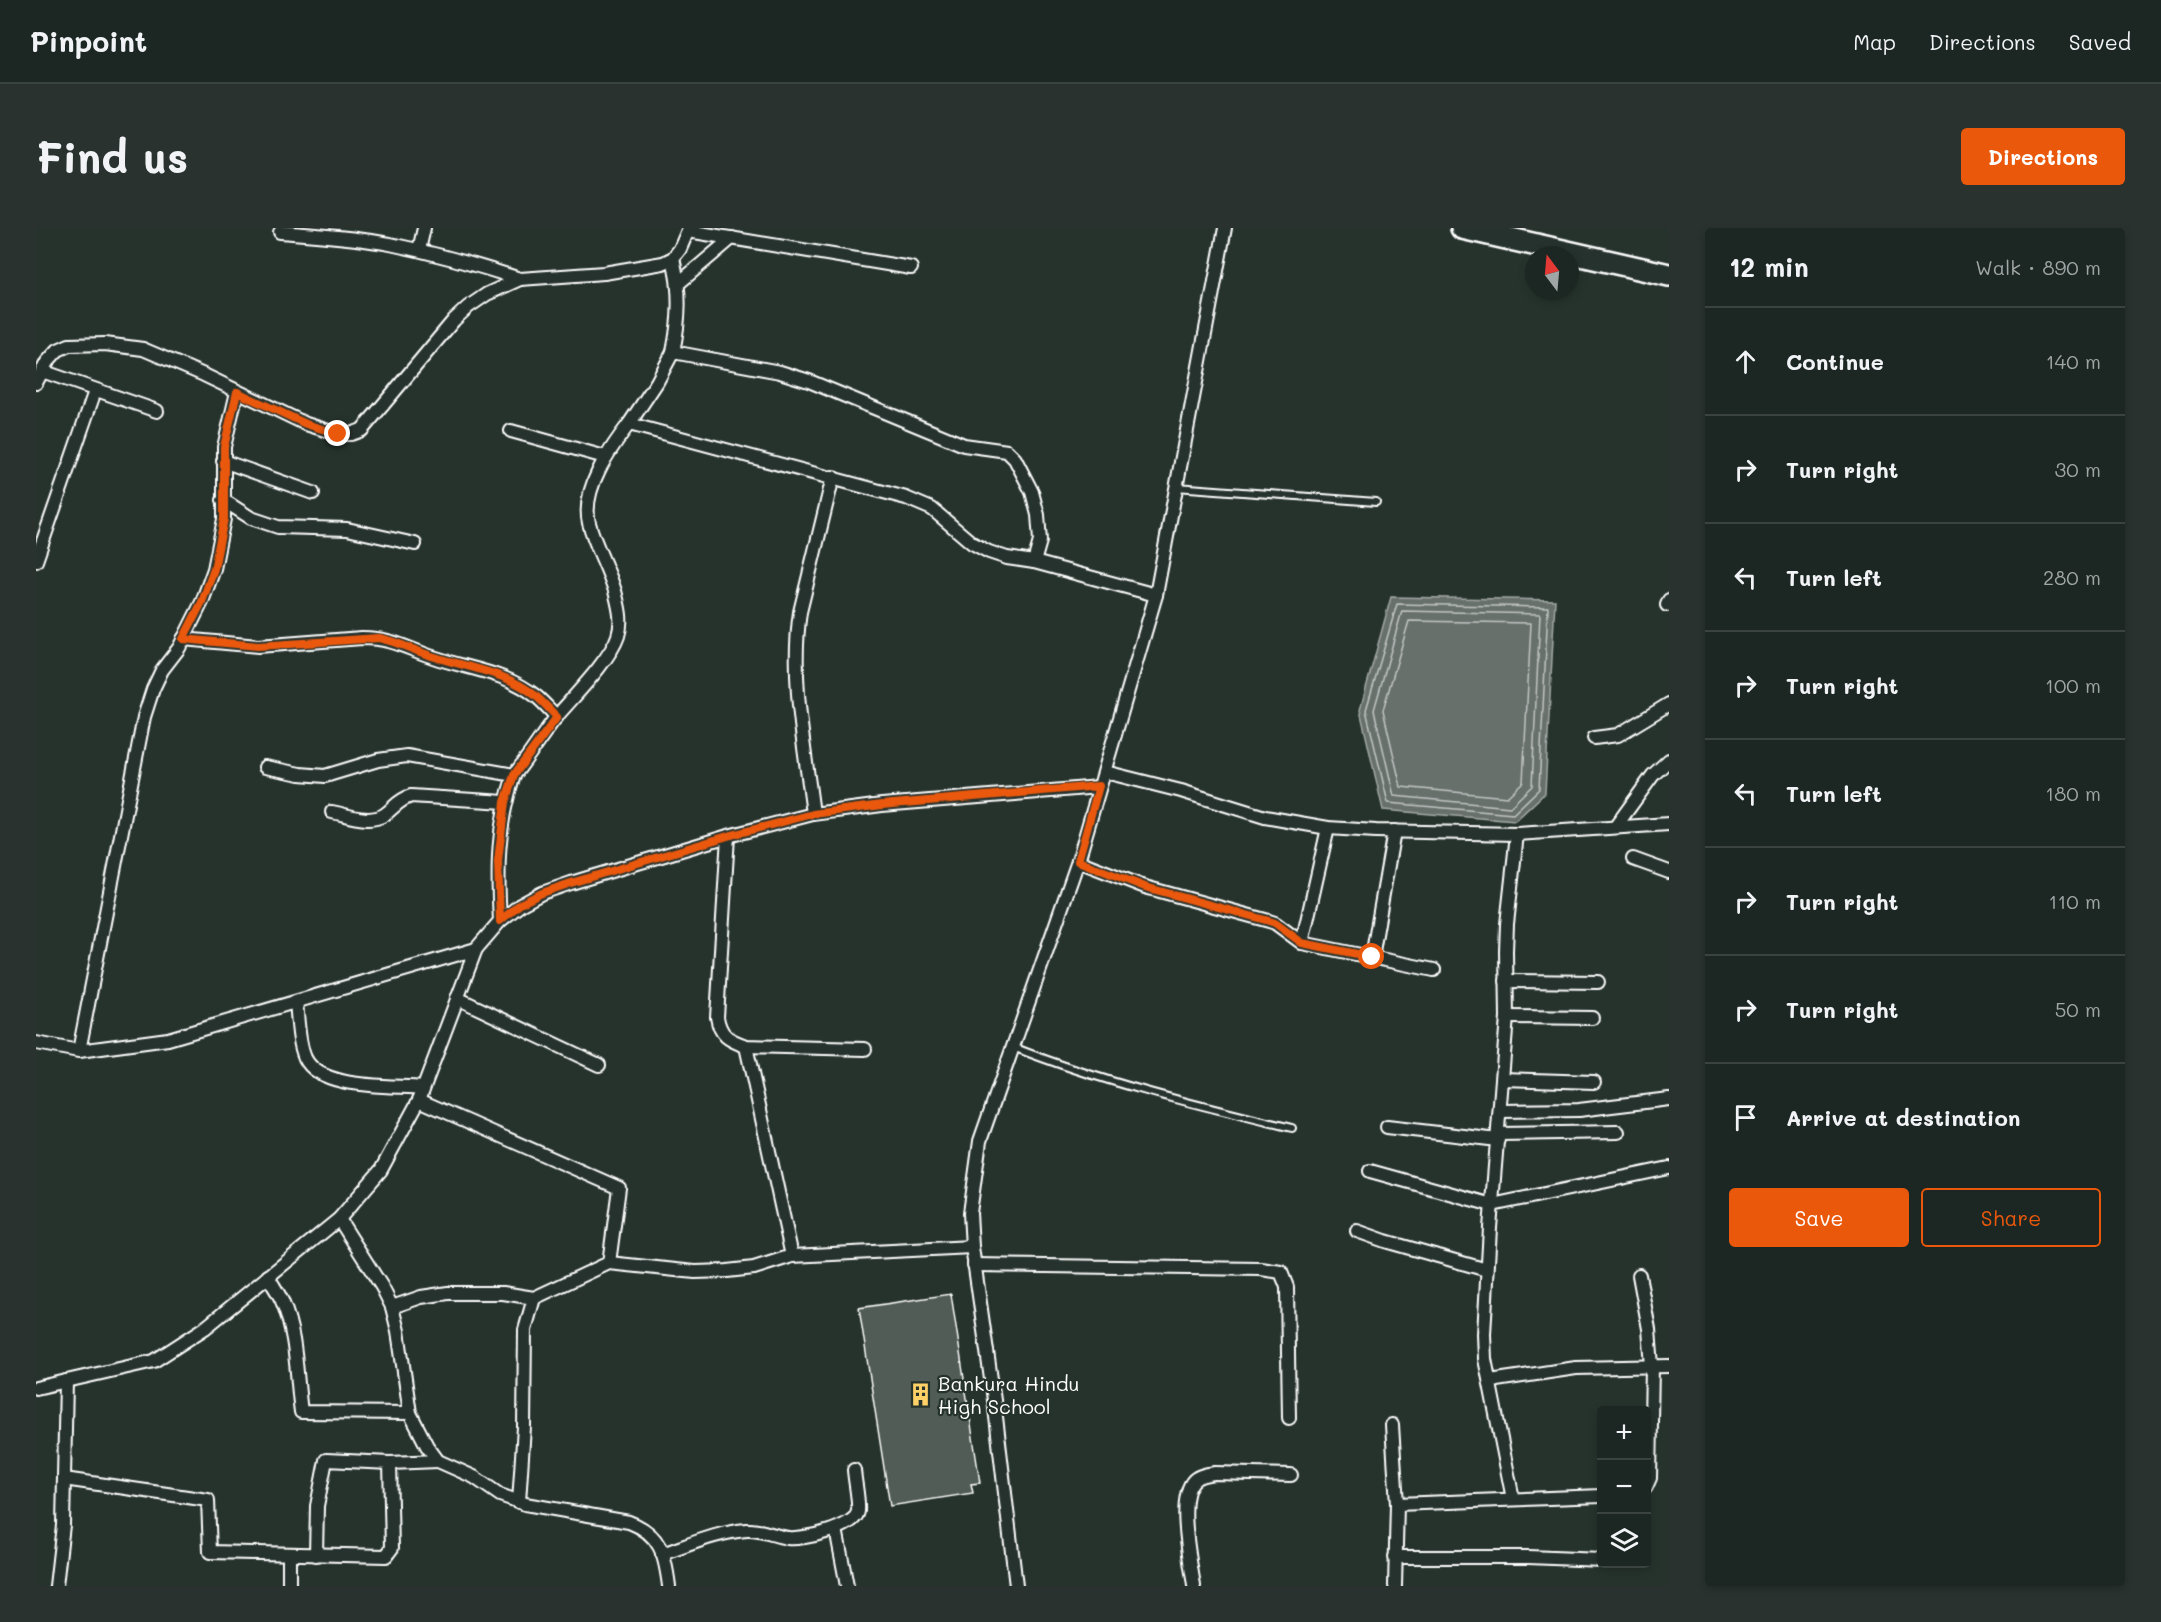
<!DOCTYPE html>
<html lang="en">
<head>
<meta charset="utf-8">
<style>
  body { margin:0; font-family:Mali,sans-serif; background:#29322f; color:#f1f3f6 }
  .controls { position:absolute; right:18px; bottom:18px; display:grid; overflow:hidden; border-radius:6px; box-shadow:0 3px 9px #0003 }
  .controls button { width:54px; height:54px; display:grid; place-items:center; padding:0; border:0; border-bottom:2px solid #3a4340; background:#1c2622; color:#f1f3f6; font:30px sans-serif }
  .compass { position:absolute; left:1489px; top:18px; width:54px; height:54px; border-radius:50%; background:#1c2622; box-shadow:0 3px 9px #0003; rotate:344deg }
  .stop { position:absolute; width:18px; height:18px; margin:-14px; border:4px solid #ea580c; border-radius:50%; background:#fff }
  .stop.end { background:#ea580c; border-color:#fff; box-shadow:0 2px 6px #0008 }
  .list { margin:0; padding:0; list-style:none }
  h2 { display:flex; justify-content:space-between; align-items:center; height:78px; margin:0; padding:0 24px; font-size:26px }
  h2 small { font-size:20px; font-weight:400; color:#a0a5a5 }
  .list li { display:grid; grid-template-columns:39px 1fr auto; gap:18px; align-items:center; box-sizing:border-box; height:108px; padding:0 24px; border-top:2px solid #3a4340 }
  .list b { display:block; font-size:22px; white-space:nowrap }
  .list em { font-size:20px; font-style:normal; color:#a0a5a5 }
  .actions { display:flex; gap:12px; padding:18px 24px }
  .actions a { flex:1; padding:14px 0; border:2px solid #ea580c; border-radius:6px; text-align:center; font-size:21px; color:#ea580c }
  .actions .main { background:#ea580c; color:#fff }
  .icon { flex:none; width:33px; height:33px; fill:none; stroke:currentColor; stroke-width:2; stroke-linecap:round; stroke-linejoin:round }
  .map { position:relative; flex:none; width:1633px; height:1358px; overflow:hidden; border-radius:6px }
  header { display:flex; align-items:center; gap:36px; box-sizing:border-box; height:84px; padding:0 30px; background:#1c2622; border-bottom:2px solid #3a4340 }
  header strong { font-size:28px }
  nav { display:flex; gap:33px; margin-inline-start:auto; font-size:21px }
  .intro { display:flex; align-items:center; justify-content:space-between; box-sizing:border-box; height:144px; padding:0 36px }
  h1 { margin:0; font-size:42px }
  .button { padding:15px 27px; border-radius:6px; background:#ea580c; color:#fff; font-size:21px; font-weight:700 }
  main { display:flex; gap:36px; padding:0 36px }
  aside { flex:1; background:#1c2622; border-radius:6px; box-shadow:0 3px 9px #0003 }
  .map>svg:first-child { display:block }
</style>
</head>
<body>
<header>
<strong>Pinpoint</strong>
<nav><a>Map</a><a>Directions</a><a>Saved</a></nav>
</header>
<div class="intro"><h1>Find us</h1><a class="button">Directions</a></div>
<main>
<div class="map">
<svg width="1633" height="1358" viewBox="0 0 1633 1358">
  <rect width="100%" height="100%" fill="#26332d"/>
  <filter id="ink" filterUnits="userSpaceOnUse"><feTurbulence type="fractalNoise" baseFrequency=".0167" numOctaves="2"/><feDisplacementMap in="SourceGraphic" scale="12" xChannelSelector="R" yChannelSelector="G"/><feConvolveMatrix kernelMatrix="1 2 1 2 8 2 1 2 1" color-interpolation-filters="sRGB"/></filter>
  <g filter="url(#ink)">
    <polygon fill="#67706c" stroke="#a4a9a7" stroke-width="1.5" points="1355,369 1519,372 1509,565 1479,593 1347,582 1324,482"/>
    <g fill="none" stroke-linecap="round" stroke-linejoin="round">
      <g stroke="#c2c6c4" stroke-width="1.5">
        <polygon points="1361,376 1512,379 1503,561 1477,586 1352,575 1330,482"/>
        <polygon points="1366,383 1504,386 1496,558 1474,579 1358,568 1338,482"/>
        <polygon points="1373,393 1495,395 1487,554 1471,569 1365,559 1347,482"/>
      </g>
    </g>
    <polygon fill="#515c57" stroke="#fff" stroke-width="1.5" points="915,1066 944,1255 935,1256 937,1265 854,1278 823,1080"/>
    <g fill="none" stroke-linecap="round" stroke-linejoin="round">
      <defs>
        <g id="service">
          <polyline points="1140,259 1340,274"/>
          <path d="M977,819C1068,855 1161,877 1256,900"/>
        </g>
        <g id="minor">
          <polyline points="652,3 875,40"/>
          <path d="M244,4C281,7 318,9 354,16C398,25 441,37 484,51"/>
          <polyline points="383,22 388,0"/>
          <path d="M637,30C645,63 644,90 637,124"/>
          <polyline points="643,55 696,10"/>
          <polyline points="6,143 121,183"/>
          <polyline points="0,155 11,134 22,122 33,117 69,116 107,121 168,147 270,196 302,206 315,206 326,202 418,92 432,79 451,66 484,51 568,45 627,35 637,30 644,21 653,0"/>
          <polyline points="593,196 621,154 637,124 744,144 773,153 928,217 971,223 979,231 996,264 1002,287 1004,313 998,334"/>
          <polyline points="475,203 569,229"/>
          <polyline points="187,233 277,265"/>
          <polyline points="187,272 215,290 242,299 311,301 379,316"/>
          <polyline points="0,333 59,163"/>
          <polyline points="1631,377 1633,372"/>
          <path d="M147,411L222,418L326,410C356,410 370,420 397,429C432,441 471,444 501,469C508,475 514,482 521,489"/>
          <polyline points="1558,510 1582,507 1633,476"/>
          <path d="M229,539L264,546L289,548L342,532L371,528L478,547C461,597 461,641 464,693"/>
          <polyline points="1069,544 1145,563 1229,589 1292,600 1340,603 1481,606 1633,596"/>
          <path d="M478,547C493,528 506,507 521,488C538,468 574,432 582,408C587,393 583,379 579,363C572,340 559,318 553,295C545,261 574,221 593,196L870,270L896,281L936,315L953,324L971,330L998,334L1120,367"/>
          <path d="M296,584C312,587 333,596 348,587C358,580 362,572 375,568L469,574"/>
          <path d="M777,586C769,520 754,451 764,384L797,249"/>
          <polyline points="1580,598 1617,547 1633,532"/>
          <path d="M692,608L681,789C684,807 692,812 710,818L829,821"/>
          <polyline points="1597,631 1633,644"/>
          <polyline points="1042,633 1109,659 1233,693 1239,695 1266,715 1398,742"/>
          <polyline points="1266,715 1292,600"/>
          <polyline points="1336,729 1358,603"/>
          <polyline points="1470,753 1562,754"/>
          <polyline points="421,770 563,837"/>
          <path d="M260,774C262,792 262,814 269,830C284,862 355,857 387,860"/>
          <polyline points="1471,789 1556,790"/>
          <polyline points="0,815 43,823 132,811 440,721"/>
          <polyline points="710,818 756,1028"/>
          <polyline points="43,823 108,489 117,461 126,442 143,420 166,374 178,341 188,291 188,219 201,164"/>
          <polyline points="1467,851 1558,854"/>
          <polyline points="383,872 583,960 573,1035"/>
          <polyline points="1465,883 1543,882 1633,871"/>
          <polyline points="1351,899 1462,912"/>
          <polyline points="1463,906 1582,904"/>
          <polyline points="1334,943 1456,977 1633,940"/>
          <path d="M303,991L346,1059L356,1079L362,1103L374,1185L391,1218L402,1233L438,1249L464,1267L489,1276L593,1294C625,1306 629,1327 633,1358"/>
          <polyline points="1321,1003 1349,1013 1451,1042"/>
          <polyline points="938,1037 1225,1041 1245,1044 1251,1059 1253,1190"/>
          <polyline points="1603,1047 1613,1101 1616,1138 1614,1250 1610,1259"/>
          <path d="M232,1048C236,1056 242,1064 246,1073C261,1107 260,1147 265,1184L374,1185"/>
          <polyline points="356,1079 385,1069 412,1065 467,1065 498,1070 573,1035 659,1044 691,1043 718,1040 756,1028 936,1019"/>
          <polyline points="1454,1153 1540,1140 1633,1138"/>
          <polyline points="0,1160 118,1133 169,1100 303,991 345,942 383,872 440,721 464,693 484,677 506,665 535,655 692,608 777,586 846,577 1063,559"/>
          <polyline points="1356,1197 1361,1276 1359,1358"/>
          <polyline points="28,1251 172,1272 174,1324 350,1328 356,1320 354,1235"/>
          <polyline points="1477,1271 1449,1131 1448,1106 1454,1000 1471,789 1470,723 1471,696 1481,606"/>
          <polyline points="483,1274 488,1199 489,1102 498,1070"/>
          <polyline points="1361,1276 1566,1268"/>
          <polyline points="800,1301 811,1358"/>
          <polyline points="253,1326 253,1358"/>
          <path d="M626,1326C653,1317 682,1304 711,1302C725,1301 738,1308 752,1310C766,1312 820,1300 822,1283C823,1271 819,1255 818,1242"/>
          <polyline points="280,1327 281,1278 290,1232 354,1235 402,1233"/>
          <polyline points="1359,1329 1492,1329 1566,1332"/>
          <polyline points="20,1358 27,1297 30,1153"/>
          <polyline points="980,1358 958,1172 936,1019 934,985 944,913 1042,633 1120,367 1189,0"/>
          <path d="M1158,1358C1155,1335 1140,1270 1158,1252C1163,1247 1172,1246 1179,1245L1255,1247"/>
        </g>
        <polyline id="trunk" points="1426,0 1633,47"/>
      </defs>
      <use href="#service" stroke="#fff" stroke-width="10"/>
      <use href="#minor" stroke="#fff" stroke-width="16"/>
      <use href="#trunk" stroke="#fff" stroke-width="26"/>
      <use href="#service" stroke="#26332d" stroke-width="6"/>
      <use href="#minor" stroke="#26332d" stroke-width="12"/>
      <use href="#trunk" stroke="#26332d" stroke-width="21"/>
    </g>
  </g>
  <g fill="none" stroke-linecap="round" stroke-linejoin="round" filter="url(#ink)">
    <path stroke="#ea580c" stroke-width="8" d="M302,206L270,196L201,164L188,219V291L178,341L166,374L147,411L222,418L343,410C363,414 380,424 399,429C434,440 473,445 501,469C508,475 514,482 521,489L478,547L469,574L462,633L464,693L484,676L506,665L535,655L692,608L777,586L846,577L1063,558L1042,633L1109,659L1233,693L1239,695L1266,715L1336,729"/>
  </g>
  <defs>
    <symbol id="building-bare" viewBox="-9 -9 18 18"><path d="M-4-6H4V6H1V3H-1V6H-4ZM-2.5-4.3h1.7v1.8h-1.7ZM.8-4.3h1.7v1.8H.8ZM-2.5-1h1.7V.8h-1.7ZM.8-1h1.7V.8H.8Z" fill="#ffd166" stroke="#26332d" stroke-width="2.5" paint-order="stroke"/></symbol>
  </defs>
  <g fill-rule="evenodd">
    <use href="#building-bare" x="868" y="1150" width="33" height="33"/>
  </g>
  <g text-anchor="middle" stroke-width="4.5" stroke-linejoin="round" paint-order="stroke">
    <g font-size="20" fill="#fff" stroke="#26332d" text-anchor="start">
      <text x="902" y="1163">Bankura Hindu<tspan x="902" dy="23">High School</tspan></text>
    </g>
  </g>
</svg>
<div class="controls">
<button>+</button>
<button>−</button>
<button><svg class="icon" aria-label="layers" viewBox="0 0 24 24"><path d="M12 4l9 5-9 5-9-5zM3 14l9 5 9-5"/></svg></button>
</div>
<svg class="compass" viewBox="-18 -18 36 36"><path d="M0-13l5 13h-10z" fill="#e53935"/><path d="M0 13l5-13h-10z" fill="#a0a5a5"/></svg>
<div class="stop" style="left:1336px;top:729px"></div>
<div class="stop end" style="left:302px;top:206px"></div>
</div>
<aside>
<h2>12 min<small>Walk · 890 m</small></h2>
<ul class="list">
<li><svg class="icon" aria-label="ahead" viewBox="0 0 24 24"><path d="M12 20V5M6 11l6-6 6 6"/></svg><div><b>Continue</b></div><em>140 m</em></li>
<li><svg class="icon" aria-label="right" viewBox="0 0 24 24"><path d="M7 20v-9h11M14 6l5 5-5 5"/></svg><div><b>Turn right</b></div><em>30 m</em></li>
<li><svg class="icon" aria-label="left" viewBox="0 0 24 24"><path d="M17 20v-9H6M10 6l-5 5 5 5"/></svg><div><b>Turn left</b></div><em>280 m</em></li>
<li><svg class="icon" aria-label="right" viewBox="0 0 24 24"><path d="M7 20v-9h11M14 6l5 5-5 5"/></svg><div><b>Turn right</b></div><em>100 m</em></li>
<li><svg class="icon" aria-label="left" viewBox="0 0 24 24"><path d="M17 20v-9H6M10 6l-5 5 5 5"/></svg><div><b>Turn left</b></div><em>180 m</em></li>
<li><svg class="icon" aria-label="right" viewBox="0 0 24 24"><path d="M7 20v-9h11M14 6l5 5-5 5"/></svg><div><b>Turn right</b></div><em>110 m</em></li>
<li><svg class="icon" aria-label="right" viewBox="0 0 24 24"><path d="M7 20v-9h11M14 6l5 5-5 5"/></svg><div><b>Turn right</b></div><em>50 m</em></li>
<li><svg class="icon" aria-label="arrive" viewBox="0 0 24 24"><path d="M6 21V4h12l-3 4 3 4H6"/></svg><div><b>Arrive at destination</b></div></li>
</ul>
<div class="actions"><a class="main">Save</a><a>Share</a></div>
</aside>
</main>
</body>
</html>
